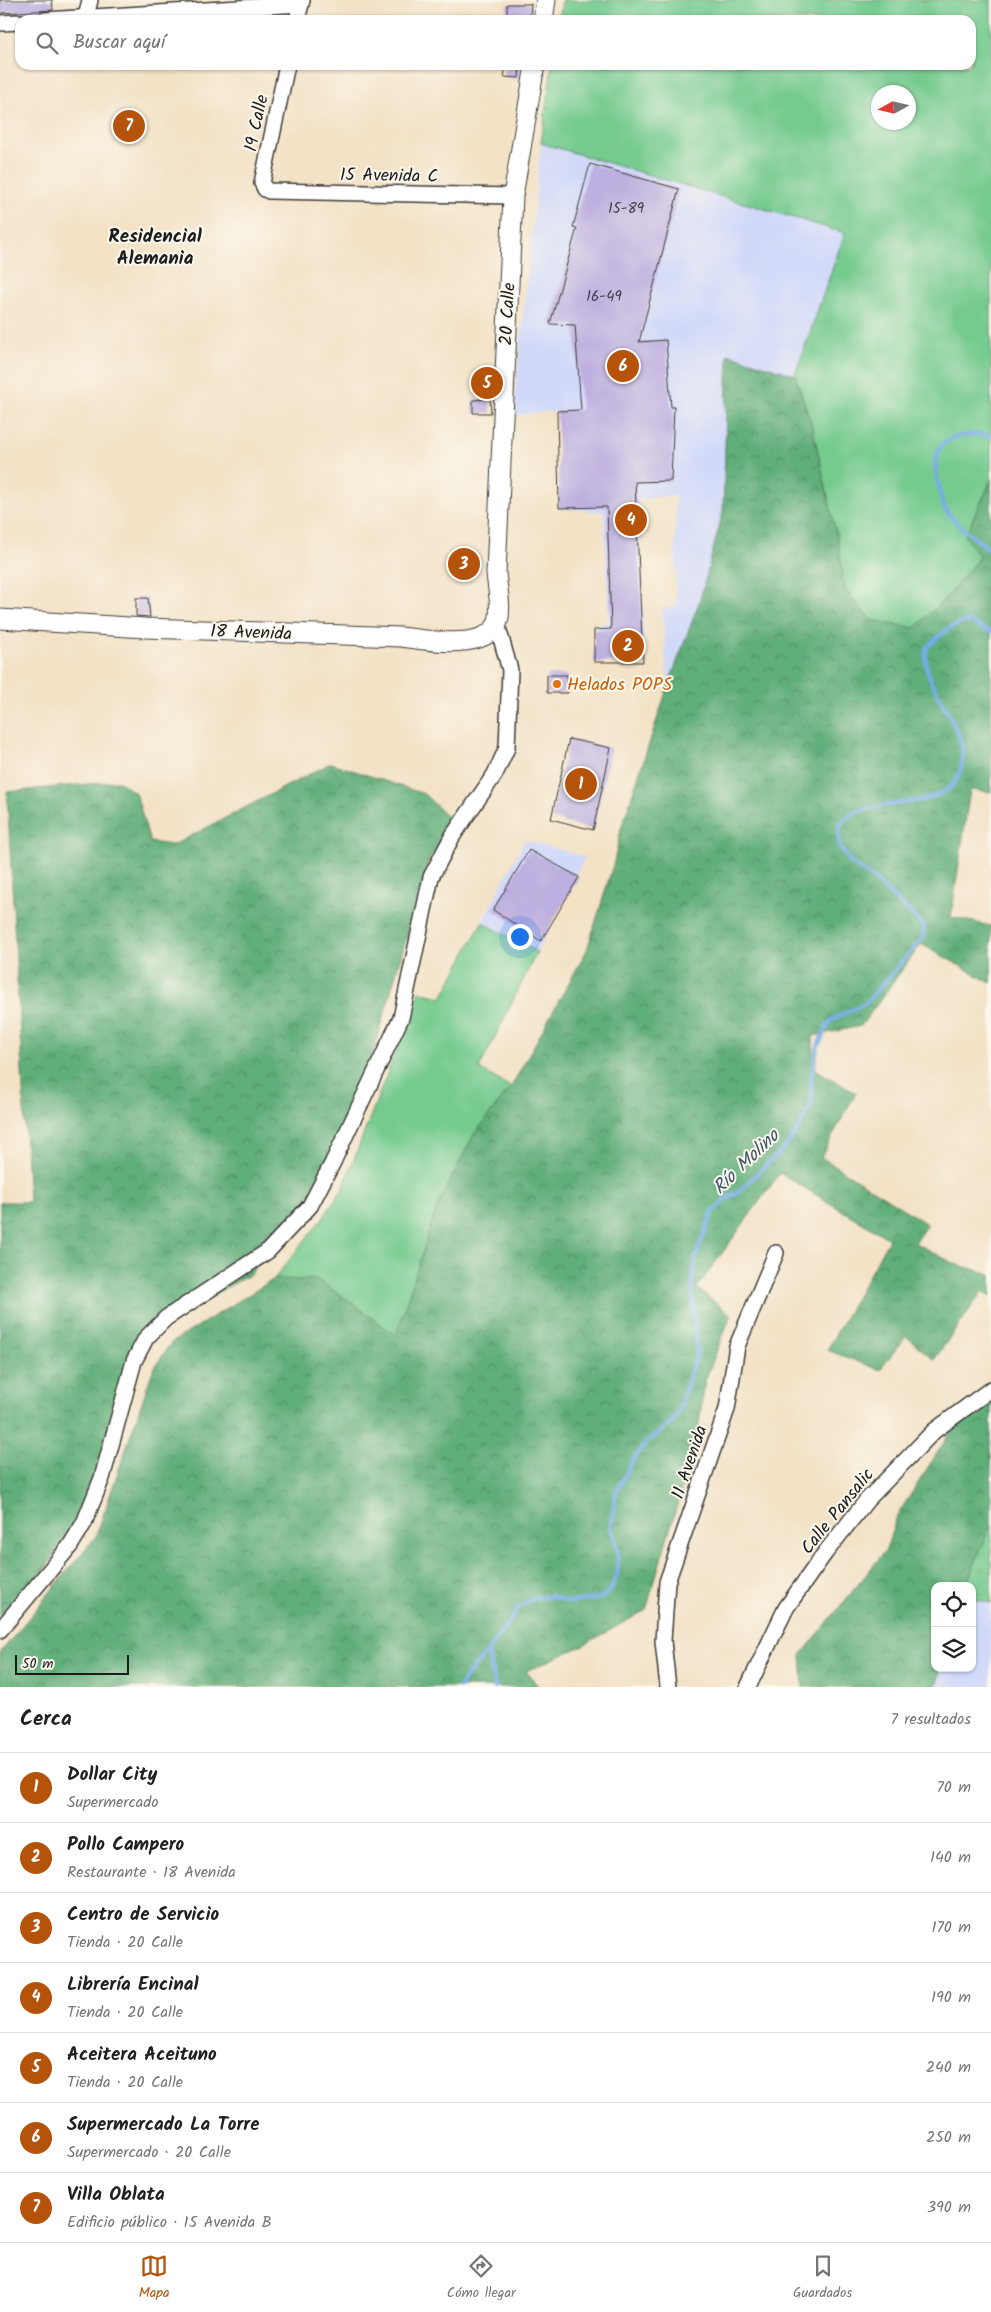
<!DOCTYPE html>
<html lang="es">
<head>
<meta charset="utf-8">
<style>
  body { margin:0; font-family:Kalam,sans-serif; background:#f6f6f6; color:#202124 }
  .controls { position:absolute; right:15px; bottom:15px; display:grid; overflow:hidden; border-radius:10px; box-shadow:0 1px 4px #0004 }
  .controls button { width:45px; height:45px; display:grid; place-items:center; padding:0; border:0; border-bottom:1px solid #e0e0e0; background:#fff; color:#202124; font:25px sans-serif }
  .compass { position:absolute; left:871px; top:85px; width:45px; height:45px; border-radius:50%; background:#fff; box-shadow:0 1px 4px #0004; rotate:262deg }
  .scale { position:absolute; left:15px; bottom:12px; width:114px; box-sizing:border-box; padding-left:5px; border:2px solid #1c1c1c; border-top:0; font-size:14px; line-height:18px; white-space:nowrap; color:#1c1c1c; -webkit-text-stroke:4px #fbf7ec; paint-order:stroke }
  .you { position:absolute; left:519px; top:936px; width:18px; height:18px; margin:-12px; border:4px solid #fff; border-radius:50%; background:#1a73e8; box-shadow:0 0 0 8px #1a73e833 }
  .badge { display:grid; place-items:center; width:32px; height:32px; border-radius:50%; background:#b45309; color:#fff; font-size:16px; font-weight:700 }
  .pin { position:absolute; translate:-50% -50%; border:2px solid #fff; box-shadow:0 1px 5px #0006 }
  .list { margin:0; padding:0; list-style:none }
  h2 { display:flex; justify-content:space-between; align-items:center; height:65px; margin:0; padding:0 20px; font-size:21px }
  h2 small { font-size:16px; font-weight:400; color:#757577 }
  .list li { display:grid; grid-template-columns:32px 1fr auto; gap:15px; align-items:center; box-sizing:border-box; height:70px; padding:0 20px; border-top:1px solid #e0e0e0 }
  .list b { display:block; font-size:19px; white-space:nowrap }
  .list p { margin:0; font-size:16px; white-space:nowrap; color:#757577 }
  .list em { font-size:16px; font-style:normal; color:#757577 }
  .icon { flex:none; width:28px; height:28px; fill:none; stroke:currentColor; stroke-width:2; stroke-linecap:round; stroke-linejoin:round }
  .map { position:relative; flex:none; width:991px; height:1687px; overflow:hidden }
  .search { position:absolute; background:#fff; box-shadow:0 1px 4px #0004; left:15px; right:15px; top:15px; height:55px; display:flex; align-items:center; gap:12px; box-sizing:border-box; padding:0 18px; border-radius:15px; color:#757577; font-size:19px }
  .sheet { height:555px; background:#fff }
  nav { display:flex; justify-content:space-around; align-items:center; box-sizing:border-box; height:70px; border-top:1px solid #e0e0e0; background:#fff; font-size:14px; color:#757577 }
  nav a { display:grid; justify-items:center; gap:2px }
  nav .on { color:#b45309 }
  .map>svg:first-child { display:block }
</style>
</head>
<body>
<div class="map">
<svg width="991" height="1687" viewBox="0 0 991 1687">
  <defs>
    <pattern id="forest-crowns" width="20" height="18" patternUnits="userSpaceOnUse" patternTransform="scale(1.25)"><rect width="20" height="18" fill="#60ae79"/><path d="M2 6a3 3 0 1 1 6 0M12 15a3 3 0 1 1 6 0" fill="none" stroke="#4e8d62"/></pattern>
    <pattern id="park-tufts" width="24" height="20" patternUnits="userSpaceOnUse" patternTransform="scale(1.25)"><rect width="24" height="20" fill="#75ca8e"/><path d="M3 7l-1-3M5 7V3M7 7l1-3M15 17l-1-3M17 17v-4M19 17l1-3" fill="none" stroke="#65ad7a"/></pattern>
  </defs>
  <rect width="100%" height="100%" fill="#fbf7ec"/>
  <filter id="ink" filterUnits="userSpaceOnUse"><feTurbulence type="fractalNoise" baseFrequency=".02" numOctaves="2"/><feDisplacementMap in="SourceGraphic" scale="10" xChannelSelector="R" yChannelSelector="G"/><feConvolveMatrix kernelMatrix="1 2 1 2 8 2 1 2 1" color-interpolation-filters="sRGB"/></filter>
  <filter id="wash" filterUnits="userSpaceOnUse"><feTurbulence type="fractalNoise" baseFrequency=".0096" numOctaves="4" result="noise"/><feDisplacementMap in="SourceGraphic" scale="20" xChannelSelector="R" yChannelSelector="G"/><feGaussianBlur stdDeviation="1.12" result="paint"/><feColorMatrix in="noise" values="0 0 0 0 0 0 0 0 0 0 0 0 0 0 0 0 0 1.4 0 .05"/><feComposite in="paint" operator="in"/></filter>
  <g filter="url(#wash)">
    <rect width="100%" height="100%" fill="#f3e2c6"/>
    <g fill="#d1d9f9">
      <polygon points="541,143 845,233 795,375 728,355 723,512 700,600 668,686 662,609 676,607 675,495 639,499 644,657 597,658 597,624 609,623 604,512 560,508 558,411 513,415"/>
      <polygon points="525,840 585,857 537,952 482,922"/>
      <polygon points="972,1598 991,1603 991,1687 936,1687 941,1668 972,1668"/>
    </g>
    <g fill="#75ca8e" stroke="#487355" fill-rule="evenodd">
      <path d="M562,0H991V481L965,536L980,556L950,594L915,628L870,620L845,590L838,542L812,426L795,375L845,233L541,143L552,65H971V20H559ZM878,92H908V122H878Z"/>
      <polygon points="482,922 537,952 479,1069 511,1087 473,1136 437,1207 396,1337 354,1304 274,1279 322,1219 342,1190 419,991 442,998"/>
    </g>
    <g fill="url(#forest-crowns)" stroke="#3e654a">
      <polygon points="728,354 795,375 812,426 838,542 845,590 870,620 915,628 949,594 980,557 965,536 991,481 991,792 970,790 951,917 991,926 991,983 921,944 861,1026 813,1036 813,1068 856,1093 821,1157 927,1224 915,1243 955,1264 991,1274 991,1297 983,1291 934,1360 906,1336 880,1370 827,1350 889,1239 780,1173 697,1288 731,1315 705,1381 697,1438 646,1610 582,1646 526,1671 539,1687 0,1687 0,1653 96,1536 153,1370 171,1343 274,1279 318,1280 354,1304 396,1336 437,1207 473,1136 511,1087 587,950 614,862 621,829 668,686 700,600 723,512"/>
      <polygon points="331,763 424,794 453,822 429,860 354,1118 306,1212 248,1276 166,1320 131,1359 83,1510 30,1593 0,1626 0,1202 29,1202 7,792 118,781 136,793 150,842 173,845"/>
      <polygon points="991,1402 991,1524 966,1586 935,1586 935,1668 941,1668 936,1687 803,1687 801,1655 886,1550 897,1516 955,1425"/>
    </g>
    <polygon fill="url(#park-tufts)" stroke="#487355" points="991,1524 991,1603 972,1598 972,1586 966,1586"/>
    <g fill="none" stroke-linecap="round" stroke-linejoin="round">
      <g stroke="#74ace3" stroke-width="4.5">
        <path d="M991,436C974,432 940,434 936,457C934,467 937,478 939,487C941,494 941,504 945,509C957,526 975,538 991,550"/>
        <polyline points="488,1651 495,1687"/>
        <path d="M460,1687L466,1676L488,1651L520,1606L535,1598L551,1596L568,1602L590,1600L603,1597L611,1589L617,1574L618,1556L617,1547L611,1528L616,1493L633,1459L647,1442L672,1422L679,1410L697,1353L692,1287L696,1256L712,1213L727,1198L738,1192L785,1147L797,1131L810,1108L812,1097L811,1081L817,1048L828,1024L833,1019L865,1004L924,937V926L874,879L851,863L839,846V826C842,823 844,819 847,817C872,799 938,809 955,782C982,741 932,702 926,664C926,659 926,653 926,648C938,638 956,617 973,623C980,626 984,632 991,631"/>
      </g>
    </g>
    <g id="blocks">
      <g fill="#bdafdf">
        <polygon points="0,0 52,0 53,10 0,13"/>
        <polygon points="507,4 531,4 530,20 507,20"/>
        <polygon points="506,65 520,65 519,78 504,77"/>
        <polygon points="590,164 679,189 639,342 666,340 671,407 674,407 671,481 635,482 643,662 594,662 594,630 611,629 607,507 559,508 557,411 581,410 575,325 550,324 577,228 573,227"/>
        <polygon points="490,399 491,413 473,413 473,400"/>
        <polygon points="450,557 478,558 478,571 449,569"/>
        <polygon points="136,598 148,598 150,617 136,616"/>
        <polygon points="547,675 567,675 568,693 547,693"/>
        <polygon points="569,739 611,748 593,830 551,819"/>
        <polygon points="529,850 579,877 541,941 493,910"/>
      </g>
    </g>
  </g>
  <g filter="url(#ink)">
    <use href="#blocks" fill-opacity="0" stroke="#3c3a36" stroke-width="1"/>
    <g fill="none" stroke-linecap="round" stroke-linejoin="round">
      <defs>
        <g id="minor">
          <polyline points="86,17 90,0"/>
          <polyline points="45,20 301,4"/>
          <polyline points="297,20 302,0"/>
          <polyline points="0,23 20,22"/>
          <polyline points="287,65 262,183 265,189 269,191 513,196"/>
          <polyline points="0,1630 70,1546 84,1523 102,1478 134,1361 146,1338 166,1318 268,1251 310,1206 332,1164 401,1018 431,877 452,837 495,774 507,748 510,670 497,624"/>
          <polyline points="668,1687 663,1641 667,1582 727,1409 737,1346 776,1253"/>
          <polyline points="748,1687 786,1608 825,1553 867,1500 934,1431 991,1389"/>
        </g>
        <g id="tertiary">
          <polyline points="543,20 546,0"/>
          <path d="M0,619L145,628L401,637C425,640 484,651 497,624C503,610 497,587 496,573L513,196L535,65"/>
        </g>
      </defs>
      <use href="#minor" stroke="#3c3a36" stroke-width="18"/>
      <use href="#tertiary" stroke="#3c3a36" stroke-width="21"/>
      <use href="#minor" stroke="#fff" stroke-width="15"/>
      <use href="#tertiary" stroke="#fff" stroke-width="19"/>
    </g>
  </g>
  <circle fill="#e8710a" stroke="#fbf7ec" stroke-width="2" cx="557" cy="684" r="5"/>
  <g text-anchor="middle" stroke-width="4" stroke-linejoin="round" paint-order="stroke">
    <g font-size="15" fill="#44414d">
      <text x="626" y="213">15-89</text>
      <text x="604" y="301">16-49</text>
    </g>
    <g font-size="18" fill="#1c1c1c" stroke="#fbf7ec">
      <text transform="translate(256 123) rotate(-78)" y="6">19 Calle</text>
      <text transform="translate(389 175) rotate(1)" y="6">15 Avenida C</text>
      <text transform="translate(507 314) rotate(-87)" y="6">20 Calle</text>
      <text transform="translate(251 632) rotate(2)" y="6">18 Avenida</text>
      <text transform="translate(689 1462) rotate(-71)" y="6">11 Avenida</text>
      <text transform="translate(837 1511) rotate(-51)" y="6">Calle Pansalic</text>
    </g>
    <g font-size="18" fill="#c56008" stroke="#fbf7ec" text-anchor="start">
      <text x="567" y="690">Helados POPS</text>
    </g>
    <g font-size="19" font-weight="bold" fill="#1c1c1c" stroke="#fbf7ec">
      <text x="155" y="242">Residencial<tspan x="155" dy="22">Alemania</tspan></text>
    </g>
    <g font-size="19" font-style="italic" fill="#3f566c" stroke="#fbf7ec">
      <text transform="translate(745 1161) rotate(-44)" y="7">Río Molino</text>
    </g>
  </g>
</svg>
<div class="controls">
<button><svg class="icon" aria-label="locate" viewBox="0 0 24 24"><circle cx="12" cy="12" r="6"/><path d="M12 2v4M12 18v4M2 12h4M18 12h4"/></svg></button>
<button><svg class="icon" aria-label="layers" viewBox="0 0 24 24"><path d="M12 4l9 5-9 5-9-5zM3 14l9 5 9-5"/></svg></button>
</div>
<svg class="compass" viewBox="-18 -18 36 36"><path d="M0-13l5 13h-10z" fill="#e53935"/><path d="M0 13l5-13h-10z" fill="#757577"/></svg>
<div class="scale">50 m</div>
<div class="you"></div>
<div class="pin badge" style="left:581px;top:784px">1</div>
<div class="pin badge" style="left:628px;top:646px">2</div>
<div class="pin badge" style="left:464px;top:564px">3</div>
<div class="pin badge" style="left:631px;top:520px">4</div>
<div class="pin badge" style="left:487px;top:383px">5</div>
<div class="pin badge" style="left:623px;top:366px">6</div>
<div class="pin badge" style="left:129px;top:126px">7</div>
<div class="search"><svg class="icon" aria-label="search" viewBox="0 0 24 24"><circle cx="10" cy="10" r="6"/><path d="M15 15l6 6"/></svg>Buscar aquí</div>
</div>
<section class="sheet">
<h2>Cerca<small>7 resultados</small></h2>
<ul class="list">
<li><span class="badge">1</span><div><b>Dollar City</b><p>Supermercado</p></div><em>70 m</em></li>
<li><span class="badge">2</span><div><b>Pollo Campero</b><p>Restaurante · 18 Avenida</p></div><em>140 m</em></li>
<li><span class="badge">3</span><div><b>Centro de Servicio</b><p>Tienda · 20 Calle</p></div><em>170 m</em></li>
<li><span class="badge">4</span><div><b>Librería Encinal</b><p>Tienda · 20 Calle</p></div><em>190 m</em></li>
<li><span class="badge">5</span><div><b>Aceitera Aceituno</b><p>Tienda · 20 Calle</p></div><em>240 m</em></li>
<li><span class="badge">6</span><div><b>Supermercado La Torre</b><p>Supermercado · 20 Calle</p></div><em>250 m</em></li>
<li><span class="badge">7</span><div><b>Villa Oblata</b><p>Edificio público · 15 Avenida B</p></div><em>390 m</em></li>
</ul>
</section>
<nav>
<a class="on"><svg class="icon" aria-label="map" viewBox="0 0 24 24"><path d="M3 6l6-2 6 2 6-2v14l-6 2-6-2-6 2zM9 4v14M15 6v14"/></svg>Mapa</a>
<a><svg class="icon" aria-label="directions" viewBox="0 0 24 24"><path d="M12 3l9 9-9 9-9-9zM9 14v-3h6M13 9l2 2-2 2"/></svg>Cómo llegar</a>
<a><svg class="icon" aria-label="saved" viewBox="0 0 24 24"><path d="M7 4h10v16l-5-4-5 4z"/></svg>Guardados</a>
</nav>
</body>
</html>
